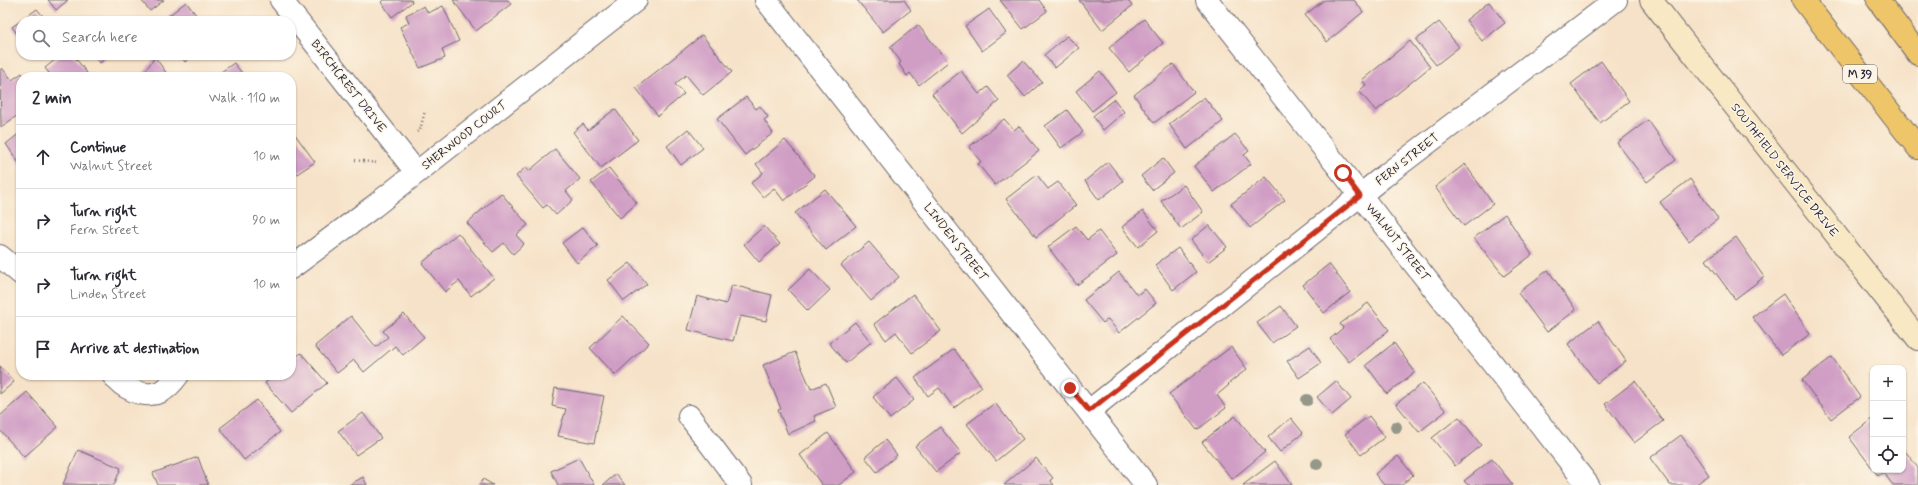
<!DOCTYPE html>
<html lang="en">
<head>
<meta charset="utf-8">
<style>
  body { margin:0; font-family:Mynerve,sans-serif; background:#f7f7f7; color:#2b2b33 }
  .controls { position:absolute; right:12px; bottom:12px; display:grid; overflow:hidden; border-radius:8px; box-shadow:0 1px 3px #0004 }
  .controls button { width:36px; height:36px; display:grid; place-items:center; padding:0; border:0; border-bottom:1px solid #e1e1e2; background:#fff; color:#2b2b33; font:20px sans-serif }
  .stop { position:absolute; width:12px; height:12px; margin:-9px; border:3px solid #c8321e; border-radius:50%; background:#fff }
  .stop.end { background:#c8321e; border-color:#fff; box-shadow:0 1px 4px #0008 }
  .list { margin:0; padding:0; list-style:none }
  h2 { display:flex; justify-content:space-between; align-items:center; height:52px; margin:0; padding:0 16px; font-size:17px }
  h2 small { font-size:13px; font-weight:400; color:#7c7c81 }
  .list li { display:grid; grid-template-columns:26px 1fr auto; gap:12px; align-items:center; box-sizing:border-box; height:64px; padding:0 16px; border-top:1px solid #e1e1e2 }
  .list b { display:block; font-size:15px; white-space:nowrap }
  .list p { margin:0; font-size:13px; white-space:nowrap; color:#7c7c81 }
  .list em { font-size:13px; font-style:normal; color:#7c7c81 }
  .icon { flex:none; width:22px; height:22px; fill:none; stroke:currentColor; stroke-width:2; stroke-linecap:round; stroke-linejoin:round }
  .map { position:relative; flex:none; width:1918px; height:485px; overflow:hidden }
  .search { position:absolute; background:#fff; box-shadow:0 1px 3px #0004; left:16px; top:16px; width:280px; height:44px; display:flex; align-items:center; gap:10px; box-sizing:border-box; padding:0 14px; border-radius:16px; color:#7c7c81; font-size:15px }
  .panel { position:absolute; background:#fff; box-shadow:0 1px 3px #0004; left:16px; top:72px; width:280px; height:308px; border-radius:16px }
  .map>svg:first-child { display:block }
</style>
</head>
<body>
<div class="map">
<svg width="1918" height="485" viewBox="0 0 1918 485">
  <rect width="100%" height="100%" fill="#fcf5e5"/>
  <filter id="ink" filterUnits="userSpaceOnUse"><feTurbulence type="fractalNoise" baseFrequency=".025" numOctaves="2"/><feDisplacementMap in="SourceGraphic" scale="8" xChannelSelector="R" yChannelSelector="G"/><feConvolveMatrix kernelMatrix="1 2 1 2 8 2 1 2 1" color-interpolation-filters="sRGB"/></filter>
  <filter id="wash" filterUnits="userSpaceOnUse"><feTurbulence type="fractalNoise" baseFrequency=".012" numOctaves="4" result="noise"/><feDisplacementMap in="SourceGraphic" scale="16" xChannelSelector="R" yChannelSelector="G"/><feGaussianBlur stdDeviation="0.9" result="paint"/><feColorMatrix in="noise" values="0 0 0 0 0 0 0 0 0 0 0 0 0 0 0 0 0 1.4 0 .05"/><feComposite in="paint" operator="in"/></filter>
  <g filter="url(#wash)">
    <rect width="100%" height="100%" fill="#f6e2c8"/>
    <g id="blocks">
      <g fill="#d09dc5">
        <polygon points="48,0 68,0 56,10"/>
        <polygon points="141,0 164,0 150,11"/>
        <polygon points="383,0 411,0 412,2 392,17 381,2"/>
        <polygon points="453,0 508,0 511,4 476,31"/>
        <polygon points="857,0 904,0 911,10 883,32"/>
        <polygon points="1000,0 1039,0 1047,11 1023,29"/>
        <polygon points="1079,0 1128,0 1132,6 1102,30"/>
        <polygon points="1324,0 1354,0 1363,12 1327,42 1305,15"/>
        <polygon points="186,2 201,21 162,21"/>
        <polygon points="1489,2 1505,23 1482,41 1466,20"/>
        <polygon points="424,6 428,13 443,6 459,41 442,49 445,58 420,68 400,27 409,23 406,15"/>
        <polygon points="37,9 47,21 21,21 21,39 12,27"/>
        <polygon points="989,9 1006,33 982,51 965,26"/>
        <polygon points="1144,19 1163,43 1129,72 1109,48"/>
        <polygon points="1439,22 1459,47 1436,65 1416,40"/>
        <polygon points="918,25 948,62 919,85 910,73 907,76 899,64 901,62 890,47"/>
        <polygon points="702,35 732,72 703,95 686,75 675,84 684,94 658,116 636,88"/>
        <polygon points="1067,36 1079,48 1055,68 1044,55"/>
        <polygon points="1410,41 1430,67 1376,111 1359,91 1366,85 1362,80"/>
        <polygon points="61,55 73,55 87,73 81,77 52,77 45,68"/>
        <polygon points="94,55 110,55 100,63"/>
        <polygon points="180,55 193,55 185,62"/>
        <polygon points="155,57 167,74 166,77 141,77"/>
        <polygon points="1023,61 1042,82 1025,97 1007,75"/>
        <polygon points="1601,61 1629,101 1600,123 1571,84"/>
        <polygon points="234,63 245,77 216,77 221,72"/>
        <polygon points="1173,64 1194,92 1154,123 1134,95"/>
        <polygon points="2,68 12,80 22,73 24,77 21,77 21,113 1,127 0,70"/>
        <polygon points="961,71 979,94 988,87 999,101 962,133 932,94"/>
        <polygon points="1100,71 1116,92 1092,111 1076,91"/>
        <polygon points="746,97 756,109 760,106 768,117 764,120 773,133 745,155 717,119"/>
        <polygon points="1204,97 1223,121 1187,149 1169,124"/>
        <polygon points="1114,99 1124,112 1103,130 1093,116"/>
        <polygon points="615,109 638,140 601,168 573,132 583,124 588,130"/>
        <polygon points="1067,110 1083,132 1061,148 1045,126"/>
        <polygon points="1004,119 1014,130 1019,126 1039,151 995,185 978,164 981,162 969,147"/>
        <polygon points="1648,120 1676,160 1647,182 1617,143"/>
        <polygon points="291,129 315,162 291,178"/>
        <polygon points="688,129 703,148 681,165 667,146"/>
        <polygon points="21,132 21,166 6,144"/>
        <polygon points="1235,134 1249,151 1244,155 1251,164 1214,192 1194,166"/>
        <polygon points="785,140 815,176 784,201 774,188 763,197 751,183 763,173 756,164"/>
        <polygon points="555,149 580,179 566,191 573,200 556,215 547,205 543,208 516,176 526,167 529,171"/>
        <polygon points="1163,158 1174,173 1152,190 1141,176"/>
        <polygon points="1108,162 1123,181 1099,200 1085,181"/>
        <polygon points="1465,164 1493,204 1464,226 1435,187"/>
        <polygon points="609,168 637,203 620,218 591,182"/>
        <polygon points="1037,175 1048,189 1058,182 1076,205 1036,237 1006,199"/>
        <polygon points="1266,177 1285,200 1250,228 1231,204"/>
        <polygon points="1690,179 1718,219 1689,241 1660,202"/>
        <polygon points="1184,185 1203,212 1181,229 1161,201"/>
        <polygon points="825,189 856,226 826,250 795,213"/>
        <polygon points="501,193 528,225 516,235 524,244 513,254 504,243 493,252 467,223"/>
        <polygon points="1143,211 1158,231 1138,247 1122,227"/>
        <polygon points="1505,214 1532,255 1504,276 1474,238"/>
        <polygon points="1209,225 1227,247 1208,262 1191,240"/>
        <polygon points="764,226 780,244 759,262 744,244"/>
        <polygon points="1076,226 1087,240 1099,231 1117,255 1077,285 1048,247"/>
        <polygon points="583,227 598,246 577,263 562,243"/>
        <polygon points="458,233 494,278 471,296 459,281 445,292 422,263"/>
        <polygon points="1736,237 1764,277 1735,299 1706,260"/>
        <polygon points="869,242 899,277 871,301 841,265"/>
        <polygon points="1178,248 1196,272 1173,290 1155,265"/>
        <polygon points="630,263 647,284 624,301 608,280"/>
        <polygon points="1329,264 1350,292 1324,313 1303,285"/>
        <polygon points="810,269 830,290 808,311 788,290"/>
        <polygon points="1548,270 1576,310 1547,332 1518,293"/>
        <polygon points="1119,272 1137,295 1145,289 1156,303 1119,333 1108,319 1103,323 1084,300"/>
        <polygon points="732,285 772,295 766,321 740,316 733,341 688,330 697,296 726,304"/>
        <polygon points="913,294 941,331 912,353 896,332 886,340 874,324"/>
        <polygon points="1783,294 1810,334 1781,355 1752,317"/>
        <polygon points="1368,303 1389,330 1349,362 1330,339 1343,328 1340,324"/>
        <polygon points="1281,306 1296,326 1272,343 1257,323"/>
        <polygon points="404,314 424,337 403,355 395,346 364,372 354,360 337,373 315,346 351,316 376,347 388,337 383,331"/>
        <polygon points="623,316 649,343 615,375 590,348"/>
        <polygon points="1598,321 1626,361 1597,383 1568,344"/>
        <polygon points="855,322 871,342 846,363 829,343"/>
        <polygon points="1394,343 1415,372 1387,394 1366,365"/>
        <polygon points="1310,346 1321,363 1299,378 1287,361"/>
        <polygon points="1231,347 1247,369 1228,384 1229,385 1217,395 1226,408 1197,430 1169,394"/>
        <polygon points="954,349 982,387 954,408 939,388 928,396 915,378"/>
        <polygon points="795,352 811,389 826,383 836,407 814,416 816,421 788,434 778,410 781,409 763,365"/>
        <polygon points="301,353 327,383 291,413 265,383 275,375 291,375 291,361"/>
        <polygon points="1832,357 1860,397 1831,419 1802,380"/>
        <polygon points="0,366 14,382 0,394"/>
        <polygon points="897,378 914,400 890,419 873,397"/>
        <polygon points="1336,381 1351,399 1332,415 1317,397"/>
        <polygon points="1635,381 1663,421 1634,443 1605,404"/>
        <polygon points="1423,383 1446,411 1419,432 1396,404"/>
        <polygon points="555,388 604,396 594,443 558,436 566,409 552,406"/>
        <polygon points="27,392 58,427 24,457 0,430 0,416"/>
        <polygon points="257,400 280,432 244,460 220,428"/>
        <polygon points="995,403 1023,439 996,461 967,424"/>
        <polygon points="363,413 381,438 356,455 338,431"/>
        <polygon points="1235,416 1265,452 1232,479 1202,442"/>
        <polygon points="1369,416 1385,437 1361,455 1345,434"/>
        <polygon points="1459,417 1481,445 1455,466 1432,438"/>
        <polygon points="1291,418 1303,433 1280,452 1268,437"/>
        <polygon points="1873,418 1873,469 1849,437"/>
        <polygon points="940,427 961,453 936,472 915,446"/>
        <polygon points="828,433 856,472 839,485 822,485 800,455"/>
        <polygon points="1681,435 1709,475 1695,485 1670,485 1650,458"/>
        <polygon points="885,440 897,455 877,472 865,457"/>
        <polygon points="1903,448 1918,468 1918,485 1893,485 1883,472 1878,476 1874,470 1903,470"/>
        <polygon points="78,450 121,468 114,485 63,484"/>
        <polygon points="1398,456 1413,475 1402,485 1384,485 1375,474"/>
        <polygon points="198,457 208,485 158,485 153,473"/>
        <polygon points="579,458 594,485 558,485 551,471"/>
        <polygon points="1036,458 1053,478 1050,480 1054,485 1004,485"/>
        <polygon points="1492,459 1513,485 1468,485 1464,481"/>
        <polygon points="1275,461 1292,485 1243,485"/>
        <polygon points="616,474 625,485 603,485"/>
        <polygon points="363,477 367,485 349,485"/>
        <polygon points="483,479 493,485 479,485"/>
      </g>
    </g>
  </g>
  <g filter="url(#ink)">
    <use href="#blocks" fill-opacity="0" stroke="#6c656c" stroke-width="1"/>
    <g fill="none" stroke-linecap="round" stroke-linejoin="round">
      <defs>
        <g id="street">
          <polyline points="281,0 416,172"/>
          <polyline points="766,0 1146,485"/>
          <polyline points="1207,0 1588,485"/>
          <polyline points="0,256 21,274"/>
          <polyline points="291,268 373,207 636,0"/>
          <path d="M113,375C122,388 144,399 160,392C168,388 173,382 178,375"/>
          <polyline points="1089,411 1383,177 1616,0"/>
          <polyline points="689,416 741,485"/>
        </g>
        <polyline id="secondary" points="1651,0 1918,339"/>
        <g id="highway">
          <polyline points="1803,0 1918,148"/>
          <polyline points="1878,0 1918,54"/>
        </g>
      </defs>
      <use href="#street" stroke="#6c656c" stroke-width="24"/>
      <use href="#secondary" stroke="#6c656c" stroke-width="24"/>
      <use href="#highway" stroke="#6c656c" stroke-width="24"/>
      <g stroke="#6c656c" stroke-width="2.5" stroke-dasharray="1 3" stroke-linecap="butt">
        <polyline points="417,132 420,130 425,111"/>
        <polyline points="355,160 377,163"/>
      </g>
      <use href="#street" stroke="#fff" stroke-width="22"/>
      <use href="#secondary" stroke="#f8e8c3" stroke-width="22"/>
      <use href="#highway" stroke="#eec569" stroke-width="22"/>
    </g>
    <g fill="#959789">
      <circle cx="1307" cy="400" r="6"/>
      <circle cx="1396" cy="427" r="6"/>
      <circle cx="1317" cy="464" r="6"/>
    </g>
  </g>
  <g fill="none" stroke-linecap="round" stroke-linejoin="round" filter="url(#ink)">
    <polyline stroke="#c8321e" stroke-width="5" points="1070,388 1089,411 1360,196 1343,173"/>
  </g>
  <g text-anchor="middle" stroke-width="3" stroke-linejoin="round" paint-order="stroke">
    <rect fill="#fcf5e5" stroke="#63616e" stroke-width="1" x="1843" y="65" width="34" height="18" rx="3"/>
    <g font-size="11" font-weight="bold" fill="#22223b">
      <text x="1860" y="78">M 39</text>
    </g>
    <g font-size="12" fill="#22223b" stroke="#fcf5e5">
      <text transform="translate(349 86) rotate(52)" y="4">BIRCHCREST DRIVE</text>
      <text transform="translate(464 135) rotate(-38)" y="4">SHERWOOD COURT</text>
      <text transform="translate(1407 159) rotate(-38)" y="4">FERN STREET</text>
      <text transform="translate(1785 170) rotate(52)" y="4">SOUTHFIELD SERVICE DRIVE</text>
      <text transform="translate(956 242) rotate(52)" y="4">LINDEN STREET</text>
      <text transform="translate(1398 242) rotate(52)" y="4">WALNUT STREET</text>
    </g>
  </g>
</svg>
<div class="controls">
<button>+</button>
<button>−</button>
<button><svg class="icon" aria-label="locate" viewBox="0 0 24 24"><circle cx="12" cy="12" r="6"/><path d="M12 2v4M12 18v4M2 12h4M18 12h4"/></svg></button>
</div>
<div class="stop" style="left:1343px;top:173px"></div>
<div class="stop end" style="left:1070px;top:388px"></div>
<div class="search"><svg class="icon" aria-label="search" viewBox="0 0 24 24"><circle cx="10" cy="10" r="6"/><path d="M15 15l6 6"/></svg>Search here</div>
<section class="panel">
<h2>2 min<small>Walk · 110 m</small></h2>
<ul class="list">
<li><svg class="icon" aria-label="ahead" viewBox="0 0 24 24"><path d="M12 20V5M6 11l6-6 6 6"/></svg><div><b>Continue</b><p>Walnut Street</p></div><em>10 m</em></li>
<li><svg class="icon" aria-label="right" viewBox="0 0 24 24"><path d="M7 20v-9h11M14 6l5 5-5 5"/></svg><div><b>Turn right</b><p>Fern Street</p></div><em>90 m</em></li>
<li><svg class="icon" aria-label="right" viewBox="0 0 24 24"><path d="M7 20v-9h11M14 6l5 5-5 5"/></svg><div><b>Turn right</b><p>Linden Street</p></div><em>10 m</em></li>
<li><svg class="icon" aria-label="arrive" viewBox="0 0 24 24"><path d="M6 21V4h12l-3 4 3 4H6"/></svg><div><b>Arrive at destination</b></div></li>
</ul>
</section>
</div>
</body>
</html>
